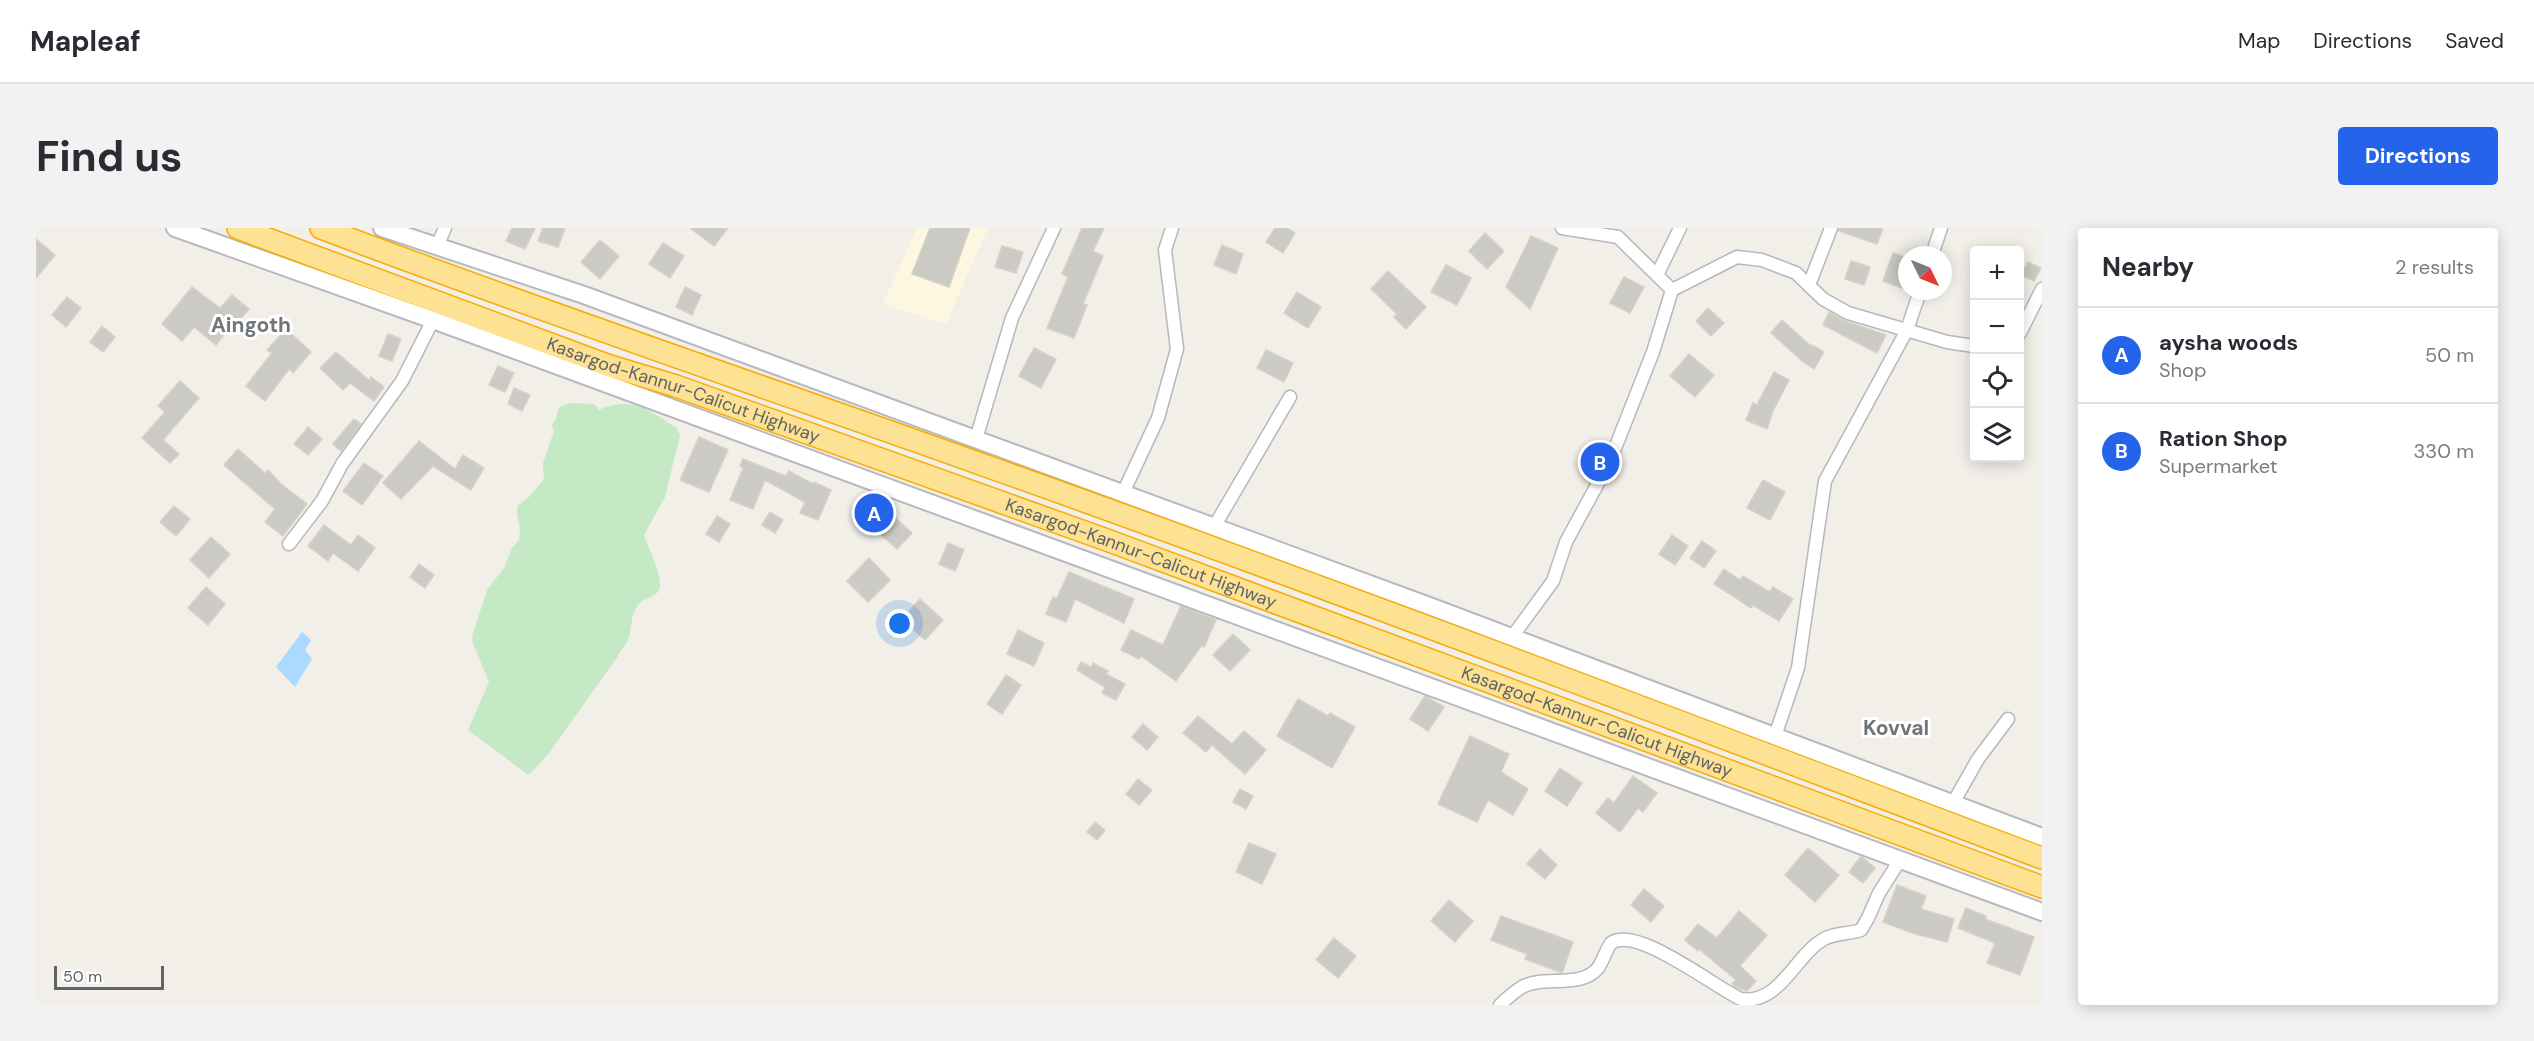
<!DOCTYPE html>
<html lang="en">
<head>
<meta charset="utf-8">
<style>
  body { margin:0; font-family:"DM Sans",sans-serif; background:#f2f2f3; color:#2b2b33 }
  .controls { position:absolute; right:18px; top:18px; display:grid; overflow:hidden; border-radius:6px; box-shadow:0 3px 15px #0003 }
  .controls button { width:54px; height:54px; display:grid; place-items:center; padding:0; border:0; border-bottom:2px solid #e1e1e2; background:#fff; color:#2b2b33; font:30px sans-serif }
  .compass { position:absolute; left:1862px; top:18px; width:54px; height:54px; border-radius:50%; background:#fff; box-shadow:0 3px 15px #0003; rotate:133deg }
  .scale { position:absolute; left:18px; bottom:15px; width:110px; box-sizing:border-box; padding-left:6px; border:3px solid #5f6368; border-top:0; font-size:16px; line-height:21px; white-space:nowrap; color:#5f6368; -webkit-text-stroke:4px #fff; paint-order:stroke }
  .you { position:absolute; left:864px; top:396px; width:21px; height:21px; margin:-15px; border:4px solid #fff; border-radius:50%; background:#1a73e8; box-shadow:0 0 0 9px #1a73e833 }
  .badge { display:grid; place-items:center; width:39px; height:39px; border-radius:50%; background:#2563eb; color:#fff; font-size:20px; font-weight:700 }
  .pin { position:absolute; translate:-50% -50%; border:3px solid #fff; box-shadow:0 2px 6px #0006 }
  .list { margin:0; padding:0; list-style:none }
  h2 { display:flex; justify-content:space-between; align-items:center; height:78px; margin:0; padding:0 24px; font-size:26px }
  h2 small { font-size:20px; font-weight:400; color:#7c7c81 }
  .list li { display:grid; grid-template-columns:39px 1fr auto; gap:18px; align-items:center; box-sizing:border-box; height:96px; padding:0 24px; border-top:2px solid #e1e1e2 }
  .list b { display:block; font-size:22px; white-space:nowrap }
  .list p { margin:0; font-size:20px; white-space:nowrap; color:#7c7c81 }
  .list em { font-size:20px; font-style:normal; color:#7c7c81 }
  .icon { flex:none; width:33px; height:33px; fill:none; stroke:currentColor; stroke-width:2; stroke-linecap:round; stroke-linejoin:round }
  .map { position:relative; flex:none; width:2006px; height:777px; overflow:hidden; border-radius:6px }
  header { display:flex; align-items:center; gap:36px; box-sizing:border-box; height:84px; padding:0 30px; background:#fff; border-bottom:2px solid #e1e1e2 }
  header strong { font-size:28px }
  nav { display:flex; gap:33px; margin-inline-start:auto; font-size:21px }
  .intro { display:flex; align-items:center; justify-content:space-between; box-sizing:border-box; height:144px; padding:0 36px }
  h1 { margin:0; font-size:42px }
  .button { padding:15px 27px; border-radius:6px; background:#2563eb; color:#fff; font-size:21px; font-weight:700 }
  main { display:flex; gap:36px; padding:0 36px }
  aside { flex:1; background:#fff; border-radius:6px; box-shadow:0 3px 15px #0003 }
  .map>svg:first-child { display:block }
</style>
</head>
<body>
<header>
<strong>Mapleaf</strong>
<nav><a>Map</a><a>Directions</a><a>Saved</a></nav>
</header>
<div class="intro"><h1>Find us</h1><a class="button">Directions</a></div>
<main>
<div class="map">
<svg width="2006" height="777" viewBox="0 0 2006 777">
  <rect width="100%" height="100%" fill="#f1efe8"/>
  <polygon fill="#fef7e0" points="881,0 952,0 910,96 847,76"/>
  <path fill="#c5e8c5" d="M534,175L558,176L563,182C595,167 614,183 641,200L644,207L629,269L608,307C612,319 625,345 624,356C624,371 609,368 602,377C594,387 596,401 592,412C589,419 584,422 582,428L513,525L494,546H491L432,502L453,454L436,413L437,405L451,362L468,340L476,320L483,312L484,303L481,284L482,277L492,270L508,251L507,235L518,203L515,197L519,193L523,179Z"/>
  <polygon fill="#aadaff" points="266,404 275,412 269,422 276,431 259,459 240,439"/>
  <g fill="#cccac5" stroke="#d6d1c6" stroke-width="1.5">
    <polygon points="476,0 499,0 489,21 470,13"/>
    <polygon points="507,0 529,0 522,19 502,13"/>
    <polygon points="654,0 692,0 678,18"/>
    <polygon points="894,0 934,0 913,59 876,46"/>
    <polygon points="1046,0 1068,0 1057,23 1067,28 1047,76 1051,77 1038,110 1011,100 1032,49 1026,46"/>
    <polygon points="1239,0 1251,0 1259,5 1247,25 1230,14"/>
    <polygon points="1803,0 1847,0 1841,16 1803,3"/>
    <polygon points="1449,5 1468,23 1451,41 1433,23"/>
    <polygon points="1495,8 1522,20 1494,81 1470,59"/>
    <polygon points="0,11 19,27 0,50"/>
    <polygon points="564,12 583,28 564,51 545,34"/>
    <polygon points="627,15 648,28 634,50 613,36"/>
    <polygon points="1186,17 1207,26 1200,46 1178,37"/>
    <polygon points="966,18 987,24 980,45 959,39"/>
    <polygon points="1857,25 1871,30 1869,61 1847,53"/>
    <polygon points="1815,33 1834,39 1828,57 1809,51"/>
    <polygon points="1992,34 2005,40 1998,53 1985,47"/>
    <polygon points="1410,37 1435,50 1421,77 1395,64"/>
    <polygon points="1352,43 1390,79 1370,101 1358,89 1361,86 1335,61"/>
    <polygon points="1588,49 1608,59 1594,85 1574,75"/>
    <polygon points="156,59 184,80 196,67 213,81 196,101 194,99 180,117 158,99 146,113 126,96"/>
    <polygon points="649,59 665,67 656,87 640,79"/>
    <polygon points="1261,64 1285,79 1272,100 1248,85"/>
    <polygon points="31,69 45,80 30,99 16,87"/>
    <polygon points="1672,80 1688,95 1675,108 1660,93"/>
    <polygon points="1793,84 1809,93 1850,107 1841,125 1787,97"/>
    <polygon points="1746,92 1776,119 1776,117 1788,124 1778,141 1766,133 1735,105"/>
    <polygon points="66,98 79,109 67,124 54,114"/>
    <polygon points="250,101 275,124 257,145 253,141 229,173 210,158 236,125 231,122"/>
    <polygon points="352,106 365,111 356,133 343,128"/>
    <polygon points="998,120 1020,131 1005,160 983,148"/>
    <polygon points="1230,122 1257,135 1248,154 1221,140"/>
    <polygon points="300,124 334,153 335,149 348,159 338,173 314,155 307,162 284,140"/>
    <polygon points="1653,126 1678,147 1659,169 1634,148"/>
    <polygon points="462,138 478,145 469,164 453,157"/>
    <polygon points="1738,144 1753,152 1737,183 1731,201 1710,192 1717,175 1721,177"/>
    <polygon points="144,153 163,170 127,212 143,226 134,235 106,210 129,184 122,178"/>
    <polygon points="478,160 494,167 486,183 472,176"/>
    <polygon points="318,191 325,196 305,223 297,216"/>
    <polygon points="272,199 286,211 272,227 258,216"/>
    <polygon points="663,209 692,222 673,264 644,252"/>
    <polygon points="383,213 419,241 427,227 448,240 435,262 397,238 365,271 347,255"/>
    <polygon points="202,221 229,245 232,242 245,256 271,276 247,308 229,294 239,281 188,237"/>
    <polygon points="707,231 750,248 753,243 777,256 778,254 795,262 782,292 764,285 769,274 729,252 717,281 694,272 707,240 704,238"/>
    <polygon points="328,235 347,248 326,277 307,263"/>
    <polygon points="1727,252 1749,264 1734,292 1711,280"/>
    <polygon points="138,278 154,291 140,308 124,294"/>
    <polygon points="734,284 747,292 739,305 726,297"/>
    <polygon points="854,285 876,305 861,321 839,301"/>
    <polygon points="681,288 694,296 683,314 670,306"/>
    <polygon points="288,297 315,317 322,307 339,320 322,343 297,325 292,333 272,318"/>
    <polygon points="1636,307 1652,318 1639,337 1623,326"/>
    <polygon points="175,309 194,326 173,350 154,332"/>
    <polygon points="1666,313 1680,323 1668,340 1654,330"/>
    <polygon points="912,315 928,322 919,343 903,336"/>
    <polygon points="833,330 854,352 832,374 811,353"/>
    <polygon points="383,336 398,347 389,360 374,349"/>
    <polygon points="1688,341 1704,352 1707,348 1734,364 1737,359 1757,371 1743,393 1717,377 1715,380 1678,356"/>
    <polygon points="1033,344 1098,371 1088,395 1039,371 1030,394 1010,386 1017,369 1021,370"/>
    <polygon points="170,359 189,376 172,397 152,380"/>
    <polygon points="884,371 907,392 889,412 866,391"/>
    <polygon points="1145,378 1180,392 1168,419 1166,417 1140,453 1105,428 1103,431 1085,422 1095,402 1127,417"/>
    <polygon points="982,402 1008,415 998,438 971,426"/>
    <polygon points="1197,406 1214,422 1194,443 1177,427"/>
    <polygon points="1045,434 1055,439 1057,435 1072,443 1070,446 1089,456 1080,472 1066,465 1069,459 1041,442"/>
    <polygon points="970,447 985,457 966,486 951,476"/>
    <polygon points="1389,468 1408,479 1392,503 1374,491"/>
    <polygon points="1262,471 1292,488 1294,485 1319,499 1296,540 1241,508"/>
    <polygon points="1162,488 1196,516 1208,503 1230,522 1209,546 1176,517 1170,524 1147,505"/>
    <polygon points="1107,496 1122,509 1111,522 1096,509"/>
    <polygon points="1434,508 1473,526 1465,544 1492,561 1477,587 1452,572 1441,594 1402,576"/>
    <polygon points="1524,540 1546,555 1531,578 1509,563"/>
    <polygon points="1597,548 1621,565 1607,584 1602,580 1584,604 1560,585 1572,570 1578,575"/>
    <polygon points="1102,551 1116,562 1103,577 1090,566"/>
    <polygon points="1204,561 1217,568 1210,581 1197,574"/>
    <polygon points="1059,594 1069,602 1061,612 1051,604"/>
    <polygon points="1213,615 1240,626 1226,656 1200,644"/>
    <polygon points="1772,620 1803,647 1779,674 1749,647"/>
    <polygon points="1504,621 1521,637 1509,651 1491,636"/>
    <polygon points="1825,628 1839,640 1827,655 1813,644"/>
    <polygon points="1861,657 1890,668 1885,681 1918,691 1911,714 1876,705 1847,694"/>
    <polygon points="1608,661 1628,678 1615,694 1595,677"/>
    <polygon points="1413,672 1437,693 1419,714 1395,693"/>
    <polygon points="1930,680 1950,688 1949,691 1998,709 1984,747 1951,735 1959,715 1922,700"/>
    <polygon points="1703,683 1731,707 1704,738 1720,753 1711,763 1699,759 1696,755 1700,752 1663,721 1662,723 1649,712 1662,696 1681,710"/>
    <polygon points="1465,688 1537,714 1526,745 1489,731 1491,726 1455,712"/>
    <polygon points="1298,710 1320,728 1302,750 1280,732"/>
  </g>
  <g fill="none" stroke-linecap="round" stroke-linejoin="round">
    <defs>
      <g id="street">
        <polyline points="1526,0 1582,9 1636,62"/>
        <polyline points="401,18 409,0"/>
        <polyline points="1896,27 1905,0"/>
        <polyline points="1621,47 1644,0"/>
        <polyline points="1773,57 1795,0"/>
        <polyline points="1984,105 2006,61"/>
        <polyline points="940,211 976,90 1018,0"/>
        <polyline points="1087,265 1122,190 1141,121 1129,22 1136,0"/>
        <polyline points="1178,299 1254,169"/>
        <polyline points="253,316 286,273 306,236 366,153 397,92"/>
        <polyline points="1476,409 1517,353 1530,314 1574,233 1617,124 1636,62 1701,29 1726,32 1760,45 1787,71 1812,85 1911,114 1938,118"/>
        <polyline points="1739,508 1762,440 1789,253 1871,102 1884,63"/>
        <polyline points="1917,575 1942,531 1972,491"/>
        <path d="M1464,777C1471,770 1478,764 1486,759C1507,747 1545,761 1562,740C1567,733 1570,722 1575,715C1601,697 1678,759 1705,771C1744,777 1759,727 1788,711C1798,705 1813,706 1825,702L1832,690L1843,665L1864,632"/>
      </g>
      <g id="secondary">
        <polyline points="139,0 397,92 2006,684"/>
        <polyline points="346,0 548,67 1396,379 2006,609"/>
      </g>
      <g id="highway">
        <path id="s1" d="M202,0L571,137L640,158L1068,311L2006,659"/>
        <path d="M285,0C506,84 730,159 953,239C1305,364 1655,498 2006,630"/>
      </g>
    </defs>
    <use href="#street" stroke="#b5b8bc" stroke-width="15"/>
    <use href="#secondary" stroke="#b6babf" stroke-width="20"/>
    <use href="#highway" stroke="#f9ab00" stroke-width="24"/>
    <use href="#street" stroke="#fff" stroke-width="12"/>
    <use href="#secondary" stroke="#fff" stroke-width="16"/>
    <use href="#highway" stroke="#fde293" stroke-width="21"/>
  </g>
  <g text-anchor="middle" stroke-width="6" stroke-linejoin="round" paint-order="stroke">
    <g font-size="18" fill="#5f6368" stroke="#fff">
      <text dy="6" stroke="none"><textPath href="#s1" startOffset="474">Kasargod-Kannur-Calicut Highway</textPath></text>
      <text dy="6" stroke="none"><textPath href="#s1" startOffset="960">Kasargod-Kannur-Calicut Highway</textPath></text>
      <text dy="6" stroke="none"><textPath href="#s1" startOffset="1446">Kasargod-Kannur-Calicut Highway</textPath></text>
    </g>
    <g font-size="21" font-weight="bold" fill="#70757a" stroke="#fff">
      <text x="215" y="104">Aingoth</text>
      <text x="1860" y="507">Kovval</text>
    </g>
  </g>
</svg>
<div class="controls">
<button>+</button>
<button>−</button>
<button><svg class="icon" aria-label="locate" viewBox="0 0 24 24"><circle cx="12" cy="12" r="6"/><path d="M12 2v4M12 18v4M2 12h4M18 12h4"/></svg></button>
<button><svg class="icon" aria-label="layers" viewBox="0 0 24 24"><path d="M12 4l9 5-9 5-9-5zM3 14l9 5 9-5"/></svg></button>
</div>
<svg class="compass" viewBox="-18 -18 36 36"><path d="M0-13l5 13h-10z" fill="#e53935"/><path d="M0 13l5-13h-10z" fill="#7c7c81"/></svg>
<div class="scale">50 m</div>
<div class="you"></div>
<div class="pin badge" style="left:838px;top:285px">A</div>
<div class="pin badge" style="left:1564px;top:234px">B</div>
</div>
<aside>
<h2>Nearby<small>2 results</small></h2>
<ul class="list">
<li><span class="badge">A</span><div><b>aysha woods</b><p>Shop</p></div><em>50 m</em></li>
<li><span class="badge">B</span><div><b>Ration Shop</b><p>Supermarket</p></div><em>330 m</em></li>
</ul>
</aside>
</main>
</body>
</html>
